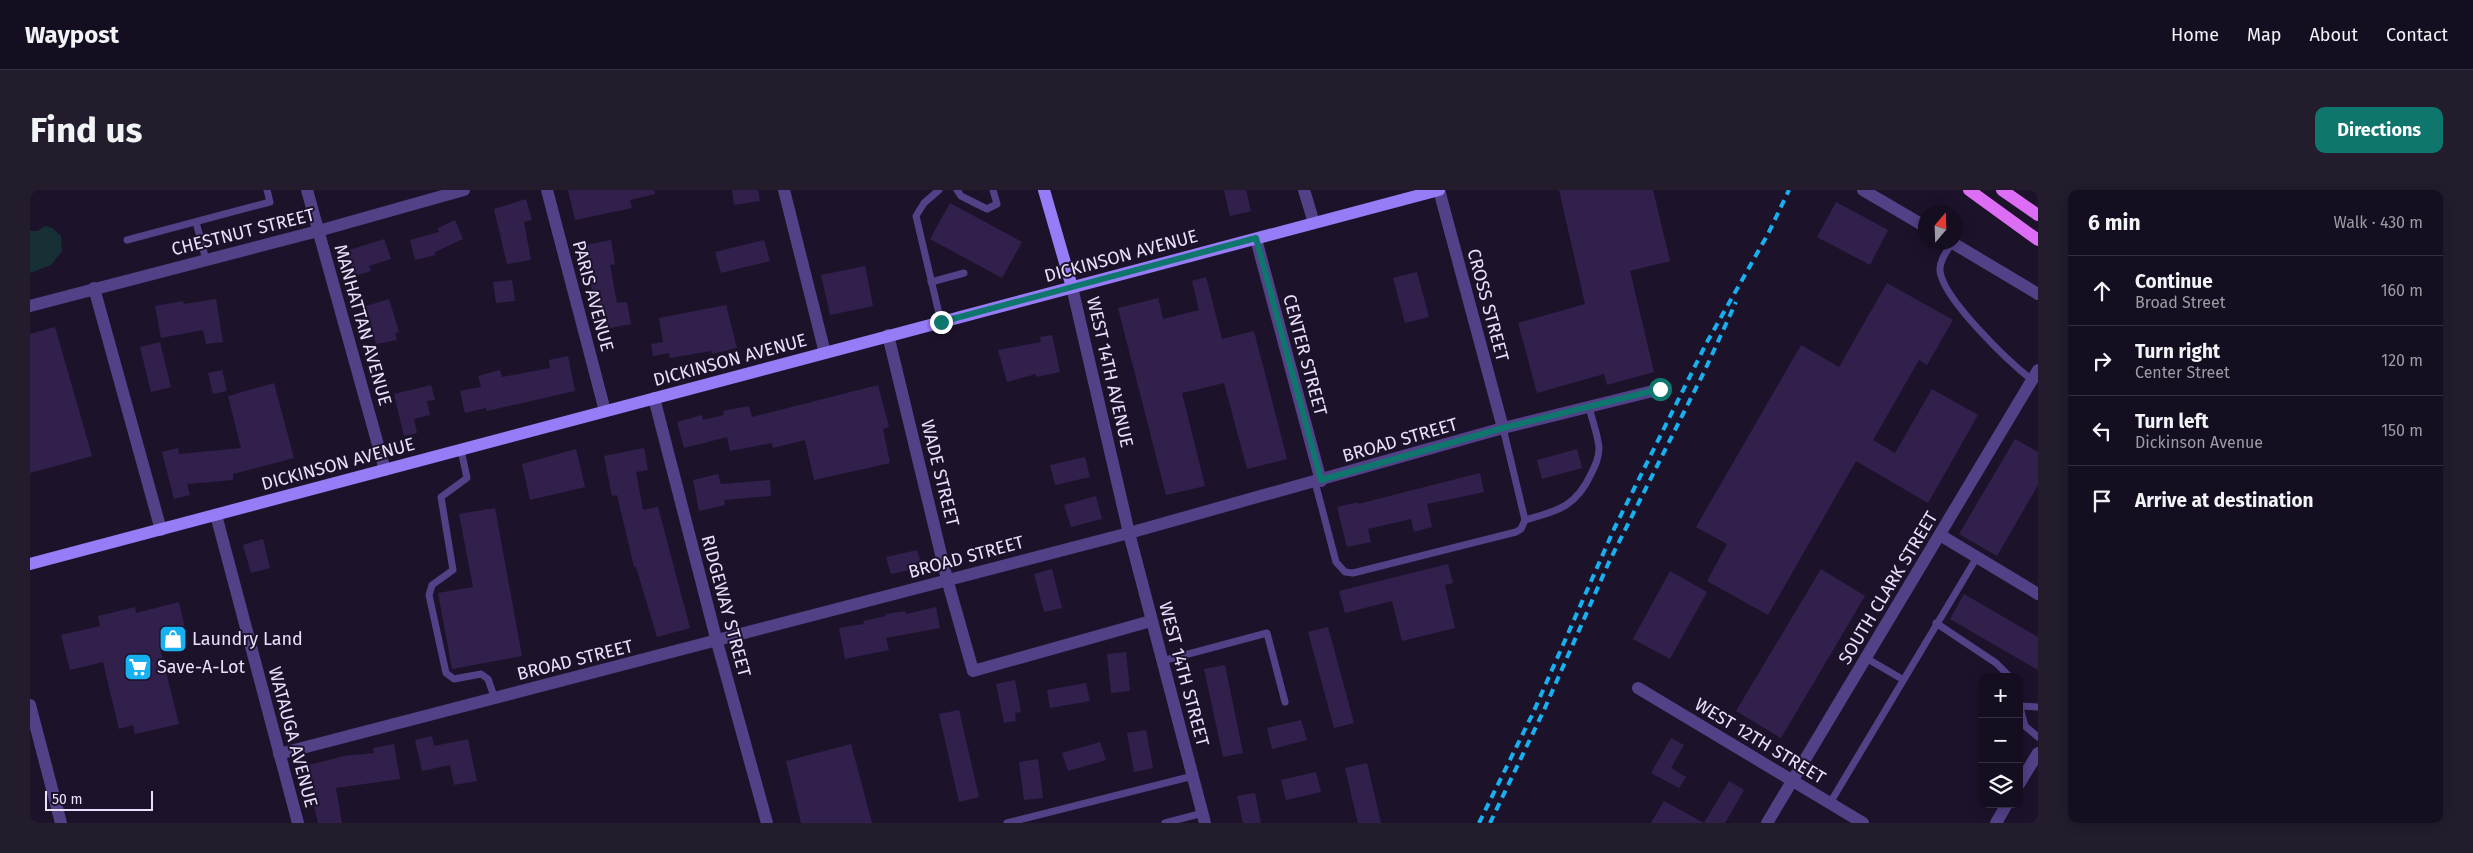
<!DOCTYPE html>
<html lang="en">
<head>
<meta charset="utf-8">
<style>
  body { margin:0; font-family:"Fira Sans",sans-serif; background:#221c2d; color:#f1f3f6 }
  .controls { position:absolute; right:15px; bottom:15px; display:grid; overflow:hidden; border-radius:10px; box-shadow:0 2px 12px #0003 }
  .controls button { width:45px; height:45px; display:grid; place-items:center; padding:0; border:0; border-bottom:1px solid #342e3e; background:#150e20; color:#f1f3f6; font:25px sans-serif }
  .compass { position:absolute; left:1888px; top:15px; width:45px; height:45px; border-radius:50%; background:#150e20; box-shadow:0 2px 12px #0003; rotate:19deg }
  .scale { position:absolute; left:15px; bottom:12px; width:108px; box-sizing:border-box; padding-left:5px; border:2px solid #e9e0fd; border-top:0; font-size:14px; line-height:18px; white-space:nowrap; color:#e9e0fd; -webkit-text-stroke:4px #1c132b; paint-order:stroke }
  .stop { position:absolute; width:15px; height:15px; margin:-11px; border:4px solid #0f766e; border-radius:50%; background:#fff }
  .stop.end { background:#0f766e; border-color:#fff; box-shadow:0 1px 5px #0008 }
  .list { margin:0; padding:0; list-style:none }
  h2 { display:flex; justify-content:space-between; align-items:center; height:65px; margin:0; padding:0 20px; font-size:21px }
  h2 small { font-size:16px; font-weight:400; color:#9d9ca5 }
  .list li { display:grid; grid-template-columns:32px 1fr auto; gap:15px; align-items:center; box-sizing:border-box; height:70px; padding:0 20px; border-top:1px solid #342e3e }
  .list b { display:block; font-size:19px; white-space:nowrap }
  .list p { margin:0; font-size:16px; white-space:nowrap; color:#9d9ca5 }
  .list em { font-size:16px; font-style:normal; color:#9d9ca5 }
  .icon { flex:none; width:28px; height:28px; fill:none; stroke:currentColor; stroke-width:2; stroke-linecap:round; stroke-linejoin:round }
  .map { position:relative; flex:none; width:2008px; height:633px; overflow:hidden; border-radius:10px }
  header { display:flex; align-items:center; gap:30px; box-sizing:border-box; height:70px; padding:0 25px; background:#150e20; border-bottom:1px solid #342e3e }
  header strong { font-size:24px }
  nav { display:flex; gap:28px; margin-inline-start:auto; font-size:18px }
  .intro { display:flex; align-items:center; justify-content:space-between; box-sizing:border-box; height:120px; padding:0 30px }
  h1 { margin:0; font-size:35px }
  .button { padding:12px 22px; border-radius:10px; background:#0f766e; color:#fff; font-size:18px; font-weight:700 }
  main { display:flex; gap:30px; padding:0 30px }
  aside { flex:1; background:#150e20; border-radius:10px; box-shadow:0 2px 12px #0003 }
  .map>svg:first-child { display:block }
</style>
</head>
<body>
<header>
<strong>Waypost</strong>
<nav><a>Home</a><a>Map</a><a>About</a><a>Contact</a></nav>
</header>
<div class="intro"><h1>Find us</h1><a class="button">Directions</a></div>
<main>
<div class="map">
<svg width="2008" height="633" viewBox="0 0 2008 633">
  <rect width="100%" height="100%" fill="#1c132b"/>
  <polygon fill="#173035" points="15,36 22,38 31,46 32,61 21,75 0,83 0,41 8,41"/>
  <g fill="#31204b">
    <polygon points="538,0 624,0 625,4 600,10 602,18 545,30"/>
    <polygon points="702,0 728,0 730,11 704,15"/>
    <polygon points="1194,0 1216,0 1221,21 1200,26"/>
    <polygon points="1529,0 1623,0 1640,71 1600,81 1624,182 1577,195 1574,184 1507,203 1488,133 1555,114"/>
    <polygon points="496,9 502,30 494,32 501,70 477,74 464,19"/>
    <polygon points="1806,12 1858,40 1840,75 1787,47"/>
    <polygon points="920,13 992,52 972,88 900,49"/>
    <polygon points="425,30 433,49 405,62 405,65 385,70 380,50 409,42 408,38"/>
    <polygon points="354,49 361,69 339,76 341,81 325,86 316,61"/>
    <polygon points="581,50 585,74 580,75 587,113 597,112 601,134 570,140 560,91 562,91 556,55"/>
    <polygon points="734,50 740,71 691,83 685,62"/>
    <polygon points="835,76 843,116 800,125 791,85"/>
    <polygon points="1387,82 1399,127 1375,133 1363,88"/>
    <polygon points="1176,87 1192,149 1224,141 1257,269 1217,279 1194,193 1152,203 1175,296 1136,305 1088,118 1128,108 1133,129 1169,120 1162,91"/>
    <polygon points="482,90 485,111 466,113 463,92"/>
    <polygon points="1857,93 1923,130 1897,175 1889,170 1843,250 1865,263 1902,199 1948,225 1898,313 1826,271 1738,425 1677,391 1697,354 1666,337 1771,155 1809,177"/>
    <polygon points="186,109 193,152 176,154 173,140 131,148 125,116 153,111 154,114"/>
    <polygon points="359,109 369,142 365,143 367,150 346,154 336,116"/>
    <polygon points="696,115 707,158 682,164 681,161 640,168 639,163 623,166 621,154 633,152 629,128"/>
    <polygon points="25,137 62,266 0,283 0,144"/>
    <polygon points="1022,145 1030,182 1006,187 1006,184 977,192 968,160 1011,152 1010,147"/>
    <polygon points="130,152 141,197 121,202 110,157"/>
    <polygon points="538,166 545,201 457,221 456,218 435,223 430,201 451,197 448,186 470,180 472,187 520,178 519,170"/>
    <polygon points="192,180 197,201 183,204 178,183"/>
    <polygon points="244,193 264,268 203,284 203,290 157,294 160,305 144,309 132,262 148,258 149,264 211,258 198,206"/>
    <polygon points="401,195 405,210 397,211 400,225 384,229 387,243 374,246 364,204"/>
    <polygon points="848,195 859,237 853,239 860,273 784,290 775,250 743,258 742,253 700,261 697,247 654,258 647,232 672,225 673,230 694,225 693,221 719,216 722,227"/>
    <polygon points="1985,249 2008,262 2008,295 1967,366 1929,344"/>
    <polygon points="614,258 618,280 606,282 613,320 628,317 660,438 627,447 606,377 604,377 587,305 582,306 574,266"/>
    <polygon points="546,259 555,297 500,310 492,274"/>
    <polygon points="1547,259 1552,278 1512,289 1507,270"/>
    <polygon points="1055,267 1060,287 1025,295 1020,275"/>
    <polygon points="1450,283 1454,302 1397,314 1402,337 1384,342 1381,329 1338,339 1341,352 1317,357 1307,317 1328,312 1328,314"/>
    <polygon points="688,284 691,294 740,290 741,306 694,310 695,315 669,321 663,290"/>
    <polygon points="1066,306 1072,329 1041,337 1034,315"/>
    <polygon points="465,318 492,466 422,479 408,403 443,397 429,324"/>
    <polygon points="233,349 240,378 221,383 213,355"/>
    <polygon points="887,360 892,377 861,384 856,367"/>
    <polygon points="1418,374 1423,393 1415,395 1425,438 1372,451 1362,411 1315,423 1309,401"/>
    <polygon points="1022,379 1032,418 1014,422 1004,384"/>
    <polygon points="1791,379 1835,406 1751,548 1706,521"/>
    <polygon points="1640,381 1677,402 1640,469 1603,449"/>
    <polygon points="1934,404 2008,447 2008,480 1920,429"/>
    <polygon points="149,412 157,447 129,454 149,534 105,544 103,535 89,539 73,472 40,480 31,445 70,436 68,426 105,417 106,423"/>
    <polygon points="906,417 910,438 856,448 859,460 815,469 809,438 834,434 833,431 856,426 856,424 875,421 876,424"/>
    <polygon points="1298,437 1324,533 1304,538 1278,442"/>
    <polygon points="1096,462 1100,501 1081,503 1077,464"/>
    <polygon points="1195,475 1213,563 1193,567 1174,479"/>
    <polygon points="985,490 991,522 985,523 986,531 974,533 966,494"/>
    <polygon points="1056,493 1060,511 1020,518 1017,500"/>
    <polygon points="929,520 949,607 929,612 909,524"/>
    <polygon points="1271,530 1277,550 1242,559 1237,538"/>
    <polygon points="1116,540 1123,578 1104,582 1097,543"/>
    <polygon points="402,546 404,556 438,549 447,591 424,595 420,575 392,581 385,550"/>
    <polygon points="1641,548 1654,555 1641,578 1656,587 1649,598 1621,583"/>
    <polygon points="1070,552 1076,570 1038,581 1032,563"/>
    <polygon points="364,554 370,589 306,598 312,633 288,633 275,576 314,566 344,563 343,558"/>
    <polygon points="821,554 842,633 771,633 756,571"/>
    <polygon points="1008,569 1013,608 994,610 989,572"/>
    <polygon points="1337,573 1351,633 1328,633 1315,578"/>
    <polygon points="1286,582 1291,602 1256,610 1251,590"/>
    <polygon points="1699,591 1714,600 1695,633 1674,633"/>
    <polygon points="1225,603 1231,633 1213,633 1207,606"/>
    <polygon points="1634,611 1674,633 1621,633"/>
  </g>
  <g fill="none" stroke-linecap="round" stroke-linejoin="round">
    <g stroke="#524187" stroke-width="7">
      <polyline points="909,0 894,13 886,26 911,132"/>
      <polyline points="927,0 931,6 957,19 967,14 963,0"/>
      <polyline points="166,32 176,70"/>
      <polyline points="97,50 240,12 237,0"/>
      <path d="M1922,53C1917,61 1909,71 1910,81C1913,109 1979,172 2002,190"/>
      <polyline points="901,92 934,83"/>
      <polyline points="431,260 437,288 411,307 423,380 402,395 399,405 416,483 424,489 451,484 458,489 465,509"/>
      <polyline points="1285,292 1306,372 1315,382 1323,383 1486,342 1491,339 1495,330 1473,238"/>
      <path d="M1495,330C1527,321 1546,317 1561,284C1565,276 1569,268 1569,258C1568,245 1562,230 1559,217"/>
      <polyline points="1906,433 1966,473 1980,487"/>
      <polyline points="1836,468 1872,489"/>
      <polyline points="1132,471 1237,443 1255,512"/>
      <polyline points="1989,514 1995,536 2008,547"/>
      <polyline points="1990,516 2008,517"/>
      <polyline points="1800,613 1947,367"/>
      <polyline points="977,633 1163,586"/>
      <polyline points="1135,633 1173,623"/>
    </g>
    <g stroke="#524187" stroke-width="12">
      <polyline points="277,0 355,280"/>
      <polyline points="517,0 575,221"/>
      <polyline points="754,0 795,163"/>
      <polyline points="1274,0 1284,33"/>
      <polyline points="1409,0 1473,238"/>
      <polyline points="1833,0 1896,37"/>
      <polyline points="1226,49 1291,291"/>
      <polyline points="1921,52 2008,104"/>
      <polyline points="64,98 131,340"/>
      <polyline points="0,116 288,41 434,0"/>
      <polyline points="858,145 917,389 943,481 1121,431"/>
      <polyline points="624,208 687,452 737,633"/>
      <polyline points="186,325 268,633"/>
      <polyline points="1910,345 2008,404"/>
      <polyline points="1608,498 1833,633"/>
      <polyline points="0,515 31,633"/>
      <polyline points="249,564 1099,343 1473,238 1631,199"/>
      <polyline points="1989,594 2008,563"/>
      <polyline points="1737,633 2008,180"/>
      <polyline points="1966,633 1977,614"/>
    </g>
    <polyline stroke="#524187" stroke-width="12" points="1042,97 1099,343 1175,633"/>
    <g stroke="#977cf7" stroke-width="12">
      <polyline points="1014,0 1042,97"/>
      <polyline points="0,374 1409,0"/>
    </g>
    <g stroke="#de6df6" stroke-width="12">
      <polyline points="1939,0 2008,50"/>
      <polyline points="1972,0 2008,25"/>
    </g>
    <g stroke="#17b1f1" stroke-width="4" stroke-dasharray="8 6" stroke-linecap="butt">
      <polyline points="1449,633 1503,523 1584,339 1677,152 1738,44 1759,0"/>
      <polyline points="1460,633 1514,520 1579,372 1675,180 1706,112"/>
    </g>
  </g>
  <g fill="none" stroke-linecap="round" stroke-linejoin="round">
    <polyline stroke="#0f766e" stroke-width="6" points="911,132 1226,48 1291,290 1473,238 1630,199"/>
  </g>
  <defs>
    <symbol id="shop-square" viewBox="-11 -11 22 22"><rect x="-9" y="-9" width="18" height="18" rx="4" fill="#17b1f1" stroke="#1c132b"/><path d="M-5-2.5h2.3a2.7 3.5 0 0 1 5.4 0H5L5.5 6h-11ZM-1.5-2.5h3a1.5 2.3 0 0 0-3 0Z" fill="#fff"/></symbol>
    <symbol id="supermarket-square" viewBox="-11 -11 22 22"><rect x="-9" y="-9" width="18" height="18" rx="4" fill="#17b1f1" stroke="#1c132b"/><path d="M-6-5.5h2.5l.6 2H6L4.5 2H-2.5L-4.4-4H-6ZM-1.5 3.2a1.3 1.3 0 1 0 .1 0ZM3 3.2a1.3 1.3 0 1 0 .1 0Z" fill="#fff"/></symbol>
  </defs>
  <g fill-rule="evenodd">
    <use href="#shop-square" x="127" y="433" width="32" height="32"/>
    <use href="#supermarket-square" x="92" y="461" width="32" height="32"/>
  </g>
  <g text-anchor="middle" stroke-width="4" stroke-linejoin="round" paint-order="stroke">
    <g font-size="18" fill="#e9e0fd" stroke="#1c132b">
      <text transform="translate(213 42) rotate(-14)" y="6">CHESTNUT STREET</text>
      <text transform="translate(1091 66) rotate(-15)" y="6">DICKINSON AVENUE</text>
      <text transform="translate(563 106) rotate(75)" y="6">PARIS AVENUE</text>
      <text transform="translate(1458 115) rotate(75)" y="6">CROSS STREET</text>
      <text transform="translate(333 135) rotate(74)" y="6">MANHATTAN AVENUE</text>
      <text transform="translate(1275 165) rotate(75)" y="6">CENTER STREET</text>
      <text transform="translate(700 170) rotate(-15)" y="6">DICKINSON AVENUE</text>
      <text transform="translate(1080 182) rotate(77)" y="6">WEST 14TH AVENUE</text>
      <text transform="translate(1370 250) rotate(-16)" y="6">BROAD STREET</text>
      <text transform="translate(308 274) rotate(-15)" y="6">DICKINSON AVENUE</text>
      <text transform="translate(910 283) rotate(76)" y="6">WADE STREET</text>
      <text transform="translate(936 367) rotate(-15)" y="6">BROAD STREET</text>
      <text transform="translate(1858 398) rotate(-59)" y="6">SOUTH CLARK STREET</text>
      <text transform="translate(696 416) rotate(75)" y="6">RIDGEWAY STREET</text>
      <text transform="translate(545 470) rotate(-14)" y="6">BROAD STREET</text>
      <text transform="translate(1154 484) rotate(75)" y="6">WEST 14TH STREET</text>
      <text transform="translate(263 547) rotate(75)" y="6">WATAUGA AVENUE</text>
      <text transform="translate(1730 551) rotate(31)" y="6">WEST 12TH STREET</text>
    </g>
    <g font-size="18" fill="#e9e0fd" stroke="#1c132b" text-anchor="start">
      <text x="162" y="455">Laundry Land</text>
      <text x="127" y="483">Save-A-Lot</text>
    </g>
  </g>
</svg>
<div class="controls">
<button>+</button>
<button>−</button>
<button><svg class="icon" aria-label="layers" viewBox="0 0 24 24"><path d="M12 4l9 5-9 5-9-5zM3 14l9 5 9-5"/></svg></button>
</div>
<svg class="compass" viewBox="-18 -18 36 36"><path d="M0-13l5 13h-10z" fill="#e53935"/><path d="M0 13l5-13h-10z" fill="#9d9ca5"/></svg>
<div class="scale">50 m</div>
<div class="stop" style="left:1630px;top:199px"></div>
<div class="stop end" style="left:911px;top:132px"></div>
</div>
<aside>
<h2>6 min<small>Walk · 430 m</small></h2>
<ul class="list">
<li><svg class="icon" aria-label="ahead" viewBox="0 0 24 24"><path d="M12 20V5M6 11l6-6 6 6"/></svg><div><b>Continue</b><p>Broad Street</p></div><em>160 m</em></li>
<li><svg class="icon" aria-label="right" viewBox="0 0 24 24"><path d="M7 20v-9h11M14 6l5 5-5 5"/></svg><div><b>Turn right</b><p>Center Street</p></div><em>120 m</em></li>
<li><svg class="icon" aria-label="left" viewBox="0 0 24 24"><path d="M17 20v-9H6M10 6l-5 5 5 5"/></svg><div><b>Turn left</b><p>Dickinson Avenue</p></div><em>150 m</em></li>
<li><svg class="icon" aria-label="arrive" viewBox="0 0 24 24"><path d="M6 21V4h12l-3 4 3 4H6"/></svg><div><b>Arrive at destination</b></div></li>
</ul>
</aside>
</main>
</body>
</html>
